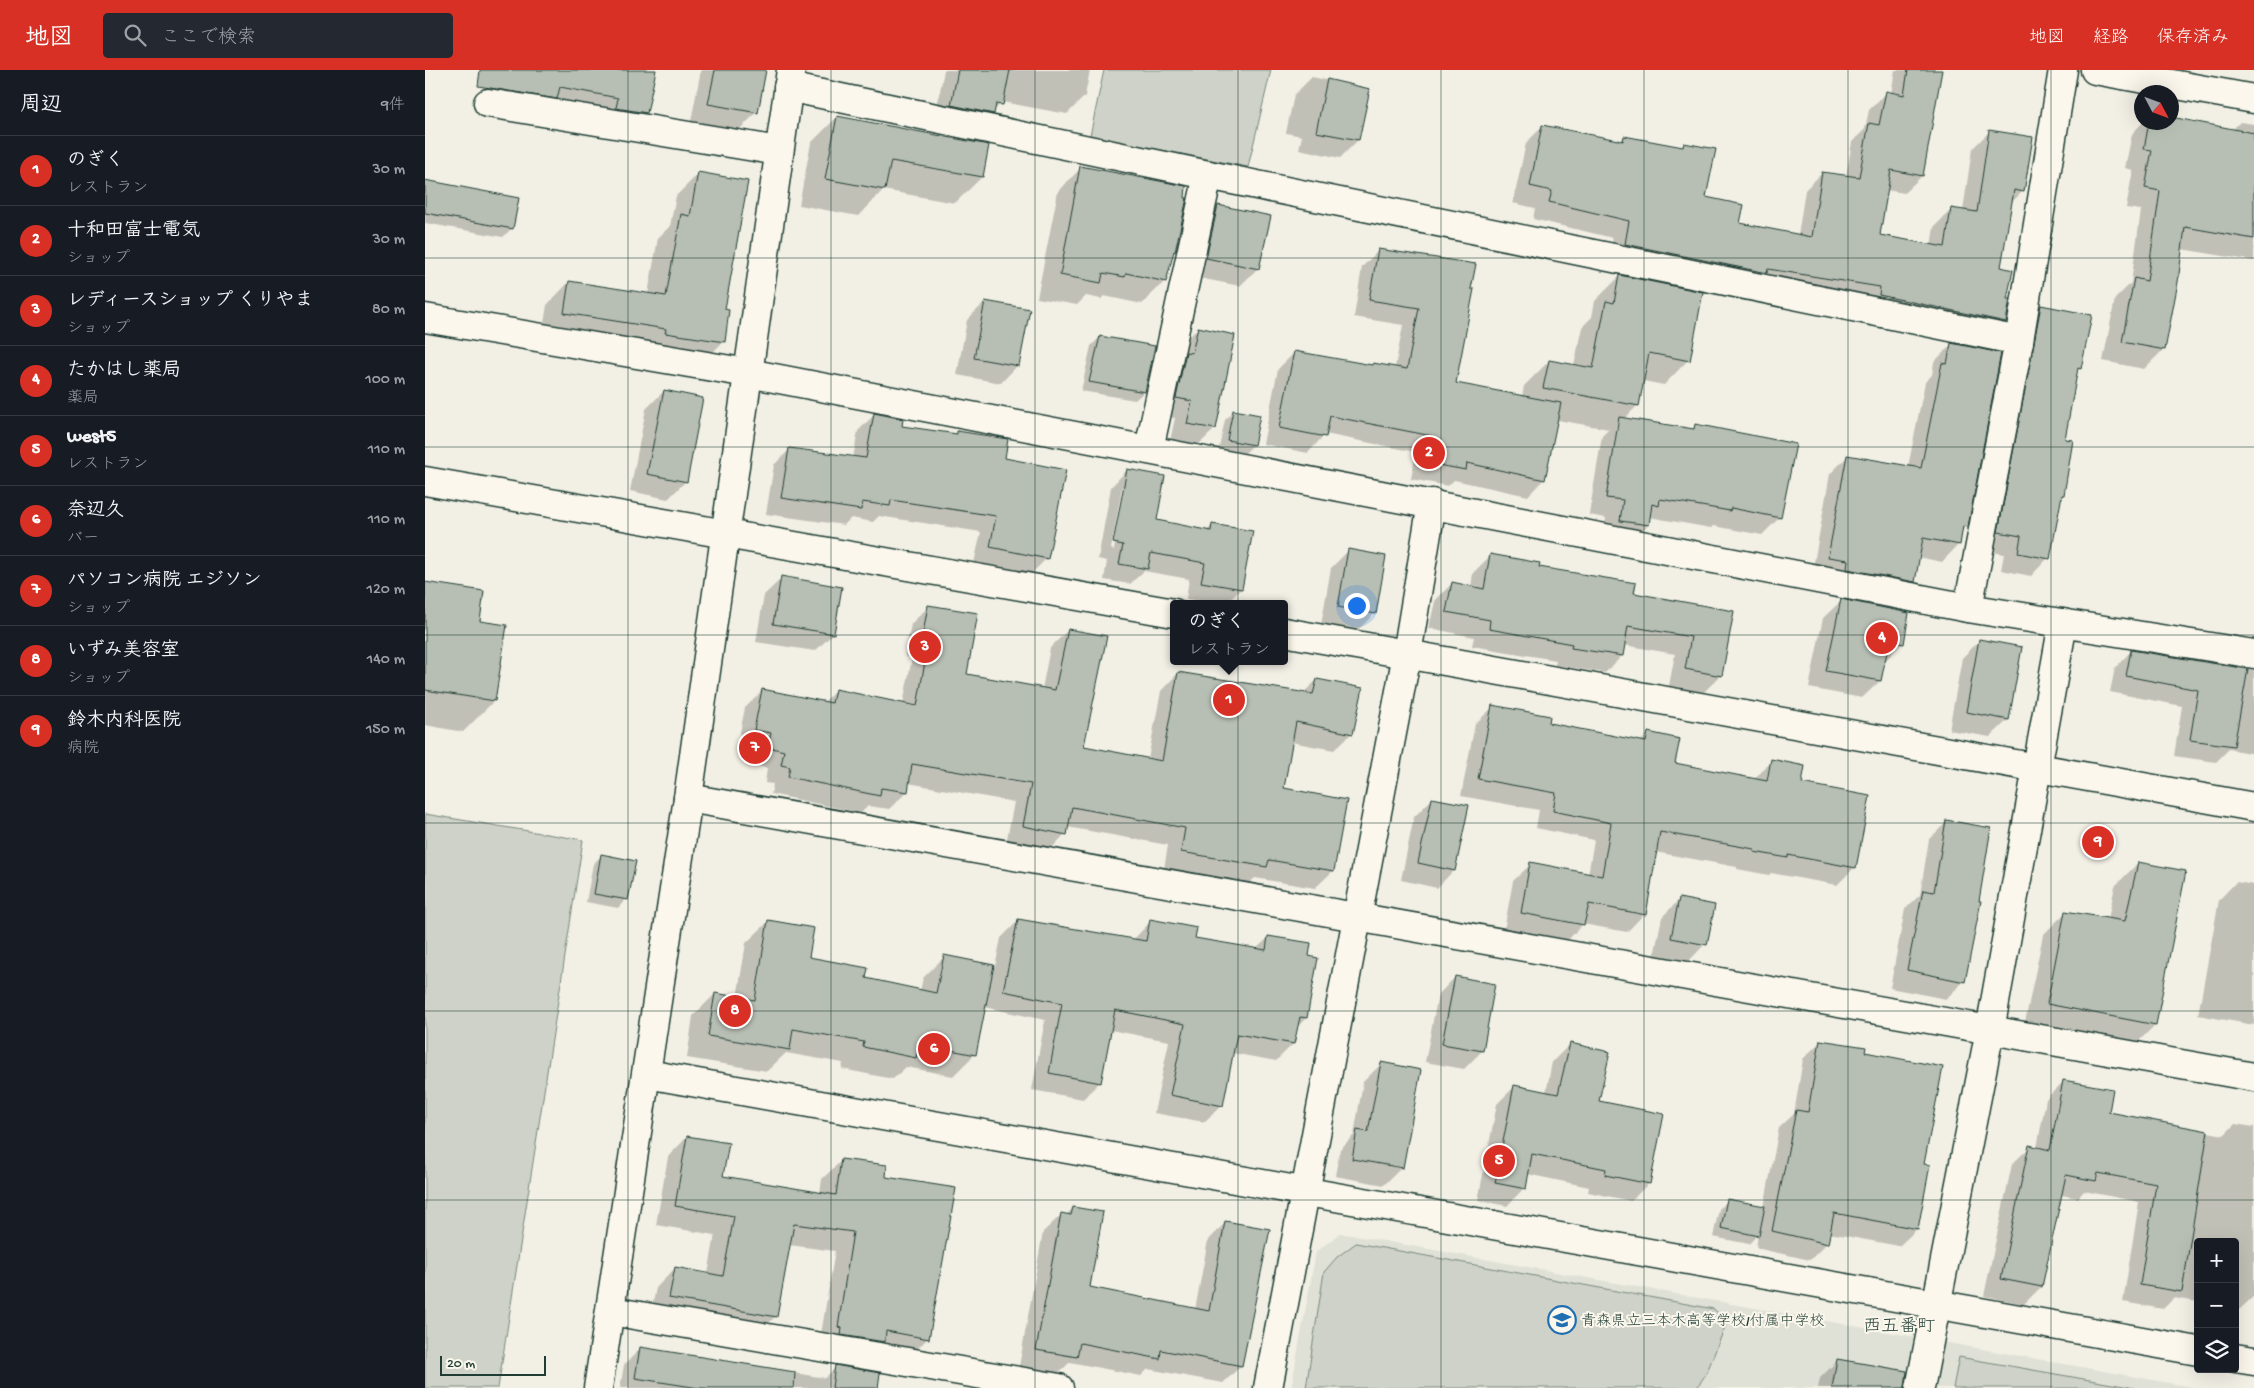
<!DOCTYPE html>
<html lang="ja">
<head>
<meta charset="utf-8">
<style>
  body { margin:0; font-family:"Gochi Hand","Klee One",sans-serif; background:#242831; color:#f1f3f6 }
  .controls { position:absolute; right:15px; bottom:15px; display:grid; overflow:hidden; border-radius:5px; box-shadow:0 5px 20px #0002 }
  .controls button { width:45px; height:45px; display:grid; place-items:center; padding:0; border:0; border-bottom:1px solid #363941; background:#171b24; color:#f1f3f6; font:25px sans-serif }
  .compass { position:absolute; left:1709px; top:15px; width:45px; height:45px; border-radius:50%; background:#171b24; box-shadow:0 5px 20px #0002; rotate:131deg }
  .scale { position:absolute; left:15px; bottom:12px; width:106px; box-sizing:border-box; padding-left:5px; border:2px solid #1f3d34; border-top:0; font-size:14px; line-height:18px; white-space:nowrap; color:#1f3d34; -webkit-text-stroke:4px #fbf7ec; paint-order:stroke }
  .you { position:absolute; left:931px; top:535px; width:18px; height:18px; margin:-12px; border:4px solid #fff; border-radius:50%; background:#1a73e8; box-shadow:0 0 0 8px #1a73e833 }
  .badge { display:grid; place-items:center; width:32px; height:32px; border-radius:50%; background:#d93025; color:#fff; font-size:16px; font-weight:700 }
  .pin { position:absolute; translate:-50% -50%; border:2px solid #fff; box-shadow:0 1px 5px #0006 }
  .popup { position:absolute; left:745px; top:530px; width:118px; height:65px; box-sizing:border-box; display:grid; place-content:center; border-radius:5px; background:#171b24; filter:drop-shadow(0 1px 4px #0005); font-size:16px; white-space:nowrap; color:#9ea1a6 }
  .popup b { font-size:19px; color:#f1f3f6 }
  .popup::after { content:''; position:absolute; left:50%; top:100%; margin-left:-10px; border:10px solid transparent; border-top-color:#171b24 }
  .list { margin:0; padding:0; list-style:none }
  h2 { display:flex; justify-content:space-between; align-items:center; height:65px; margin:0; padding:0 20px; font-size:21px }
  h2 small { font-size:16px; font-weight:400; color:#9ea1a6 }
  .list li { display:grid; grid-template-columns:32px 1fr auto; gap:15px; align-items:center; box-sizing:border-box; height:70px; padding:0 20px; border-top:1px solid #363941 }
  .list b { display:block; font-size:19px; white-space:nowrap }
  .list p { margin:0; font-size:16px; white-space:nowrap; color:#9ea1a6 }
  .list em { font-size:16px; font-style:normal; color:#9ea1a6 }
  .icon { flex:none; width:28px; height:28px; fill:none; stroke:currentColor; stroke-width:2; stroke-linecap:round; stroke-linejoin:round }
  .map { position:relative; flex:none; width:1829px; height:1318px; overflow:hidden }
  header { display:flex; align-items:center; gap:30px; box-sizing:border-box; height:70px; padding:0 25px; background:#d93025; color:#fff }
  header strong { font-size:24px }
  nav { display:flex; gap:28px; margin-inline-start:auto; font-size:18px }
  .search { width:350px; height:45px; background:#242831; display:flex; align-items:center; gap:12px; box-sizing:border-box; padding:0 18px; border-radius:5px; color:#9ea1a6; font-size:19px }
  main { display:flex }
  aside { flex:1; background:#171b24 }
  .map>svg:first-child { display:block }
</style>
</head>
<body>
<header>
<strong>地図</strong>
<div class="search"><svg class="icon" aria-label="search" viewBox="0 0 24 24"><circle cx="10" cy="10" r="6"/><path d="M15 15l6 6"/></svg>ここで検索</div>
<nav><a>地図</a><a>経路</a><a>保存済み</a></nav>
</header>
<main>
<aside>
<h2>周辺<small>9件</small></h2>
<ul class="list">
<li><span class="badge">1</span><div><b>のぎく</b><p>レストラン</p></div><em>30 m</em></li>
<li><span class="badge">2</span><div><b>十和田富士電気</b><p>ショップ</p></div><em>30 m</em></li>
<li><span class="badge">3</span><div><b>レディースショップ くりやま</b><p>ショップ</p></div><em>80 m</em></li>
<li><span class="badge">4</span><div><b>たかはし薬局</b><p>薬局</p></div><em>100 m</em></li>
<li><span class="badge">5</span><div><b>west5</b><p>レストラン</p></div><em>110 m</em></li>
<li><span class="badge">6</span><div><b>奈辺久</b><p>バー</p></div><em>110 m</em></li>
<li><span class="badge">7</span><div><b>パソコン病院 エジソン</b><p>ショップ</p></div><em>120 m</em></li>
<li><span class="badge">8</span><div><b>いずみ美容室</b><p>ショップ</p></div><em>140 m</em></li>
<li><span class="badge">9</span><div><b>鈴木内科医院</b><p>病院</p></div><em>150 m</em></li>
</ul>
</aside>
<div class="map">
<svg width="1829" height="1318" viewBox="0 0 1829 1318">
  <rect width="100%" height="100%" fill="#f2f0e5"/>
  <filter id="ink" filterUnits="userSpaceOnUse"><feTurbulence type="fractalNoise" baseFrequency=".02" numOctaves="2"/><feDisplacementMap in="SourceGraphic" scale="10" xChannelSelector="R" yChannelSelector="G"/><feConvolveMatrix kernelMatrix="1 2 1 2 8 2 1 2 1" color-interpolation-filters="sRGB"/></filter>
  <g filter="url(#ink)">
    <polygon fill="#e0e1d6" points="915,1163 1772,1318 866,1318 891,1182"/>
    <g fill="#cfd2c8" stroke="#77887e">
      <polygon points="679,0 846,0 823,97 665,66"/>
      <polygon points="0,744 158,770 73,1318 0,1318"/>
      <polygon points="931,1173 1289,1239 1302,1252 1282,1302 1272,1318 881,1318 899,1202 912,1187"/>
      <polygon points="1534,1287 1710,1318 1528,1318"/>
    </g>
    <g fill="#0003" fill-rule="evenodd">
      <polygon points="67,0 229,0 221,43 204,60 61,36"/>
      <polygon points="276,0 340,0 332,42 314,60 266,51"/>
      <polygon points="519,0 665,0 660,26 642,44 577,32 551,61 509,53"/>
      <polygon points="1470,0 1516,0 1497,106 1479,123 1461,120 1454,166 1506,176 1509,157 1527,139 1538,141 1547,79 1564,62 1598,121 1586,133 1575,198 1581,230 1584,230 1580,252 1563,269 1183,191 1188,168 1108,149 1110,138 1088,133 1101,73 1118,56 1195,72 1199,67 1255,78 1259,74 1280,128 1314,154 1373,166 1380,120 1397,103 1421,107 1427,72 1440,59 1444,40 1461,23 1466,24"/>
      <polygon points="887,7 943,19 933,70 915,88 874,79 877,66 861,63 869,25"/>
      <polygon points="412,47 562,76 557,107 530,133 458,120 433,146 374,135 386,73"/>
      <polygon points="1718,52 1746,52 1807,60 1815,52 1829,54 1829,191 1756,179 1739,279 1719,299 1678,291 1690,229 1706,213 1716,140 1701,138 1708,100 1700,98 1707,64"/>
      <polygon points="656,98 749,181 740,211 717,234 679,226 676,229 661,226 652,235 612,228 633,121"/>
      <polygon points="273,104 299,240 303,241 298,272 276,294 117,265 122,235 144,212 223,224 233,168 245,156 251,126"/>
      <polygon points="0,112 87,158 78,167 0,153"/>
      <polygon points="793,136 833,198 815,216 764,206 775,154"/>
      <polygon points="954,180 1049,195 1029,314 1097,327 1099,316 1124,291 1149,296 1157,257 1167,247 1170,231 1195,206 1263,290 1239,315 1218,311 1213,335 1199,349 1266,360 1271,355 1355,447 1337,465 1289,456 1286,458 1224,447 1223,455 1205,472 1178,468 1181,448 1164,445 1177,366 1184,359 1132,350 1119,409 1103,426 1029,410 1023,416 986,409 991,382 900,364 883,383 838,374 853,299 870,282 946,296 970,298 978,255 929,247 937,197"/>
      <polygon points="560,232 593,295 576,313 532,305 542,250"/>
      <polygon points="1616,237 1655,298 1651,302 1638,370 1638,424 1635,427 1623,488 1606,506 1576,500 1579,484 1556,480 1598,254"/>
      <polygon points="773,258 790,359 772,376 745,371 750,348 734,346 755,276"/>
      <polygon points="675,267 719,322 710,330 656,321 666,276"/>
      <polygon points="1527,274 1541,456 1536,461 1534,474 1517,492 1493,487 1489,511 1471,529 1387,504 1405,404 1423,386 1483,397 1500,312 1507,305 1509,292"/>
      <polygon points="239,321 261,411 243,429 205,421 221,339"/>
      <polygon points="808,342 828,375 820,383 794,378 800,350"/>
      <polygon points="449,345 476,357 529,365 533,362 578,389 622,488 606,504 549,493 556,462 454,446 448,452 426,448 419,455 341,444 349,395 365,379 428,388 433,361"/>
      <path d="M702,400L730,451L782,461L787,455L816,519L801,534L761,529L764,509L719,501L705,514L679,510L682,491L673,489L686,417ZM697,417H700L689,480L686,479Z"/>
      <polygon points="924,480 949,544 932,561 896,555 906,498"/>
      <polygon points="1065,486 1207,524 1308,542 1296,605 1279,622 1244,616 1250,584 1199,575 1197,586 1180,603 1130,595 1131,590 1047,576 1049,567 1004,558 1010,531 1027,513 1046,517 1048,503"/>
      <polygon points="357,508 408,564 390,581 331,572 339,525"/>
      <polygon points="0,513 53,552 69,631 38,662 0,655"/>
      <polygon points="1416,531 1477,573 1460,591 1455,611 1437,628 1384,618 1398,548"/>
      <polygon points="504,536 541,605 617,619 625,578 643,560 658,677 723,689 736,621 753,603 878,623 892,610 927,663 909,680 866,672 857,719 908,801 890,818 830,808 823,814 739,799 743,775 642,757 640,764 623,782 581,774 589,732 483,713 482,722 464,739 443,736 436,743 346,724 348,714 340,713 342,698 326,695 329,681 312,677 320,638 337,621 399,632 410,621 478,634 487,588 480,586 486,554"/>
      <polygon points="1555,570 1583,650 1565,667 1524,660 1537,588"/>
      <polygon points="1706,581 1829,600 1829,684 1804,679 1791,692 1749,686 1757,636 1685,622 1690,598"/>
      <polygon points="1068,637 1122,654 1215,672 1223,664 1248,694 1329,709 1347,691 1375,714 1430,797 1412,815 1346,803 1344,805 1312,799 1312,797 1230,782 1219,844 1202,862 1158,854 1141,872 1079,860 1088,811 1106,794 1163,805 1169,770 1111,758 1114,740 1036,726 1050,654"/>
      <polygon points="1007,729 1029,800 1012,818 976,810 989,747"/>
      <polygon points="1522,752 1539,911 1521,929 1465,918 1480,839 1495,825 1504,769"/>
      <polygon points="177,785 201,829 193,838 161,832 168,794"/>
      <polygon points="1713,793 1730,955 1707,978 1599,957 1618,865 1641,842 1683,849 1690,816"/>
      <polygon points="1811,812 1829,815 1829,955 1773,945 1794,830"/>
      <polygon points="1255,829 1280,874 1263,892 1229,886 1237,847"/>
      <polygon points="594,850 708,870 726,851 768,870 831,879 844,867 881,948 871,958 868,974 851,991 807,983 797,1035 779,1052 729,1043 744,971 685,960 675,1012 658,1029 607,1020 620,950 559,937 550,984 528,1006 481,997 468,1009 417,999 418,993 361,983 342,1001 262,988 268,946 290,924 312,928 321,873 343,852 383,888 439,909 495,921 498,908 520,886 570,897 576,868"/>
      <polygon points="1030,907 1057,981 1039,999 1000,992 1013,925"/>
      <polygon points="1395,972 1438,983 1498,1095 1492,1159 1474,1176 1404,1163 1402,1173 1385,1190 1331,1178 1333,1164 1324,1174 1288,1167 1294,1139 1303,1130 1339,1137 1354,1058 1369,1044 1378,989"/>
      <polygon points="1145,974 1173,1032 1224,1113 1206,1131 1163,1122 1164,1117 1102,1104 1099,1118 1082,1136 1053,1130 1072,1034 1090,1016 1121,1023 1127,992"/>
      <polygon points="956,994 977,1097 959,1115 910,1106 915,1079 929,1065 938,1012"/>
      <polygon points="1638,1012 1683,1043 1799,1065 1810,1054 1829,1057 1829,1226 1814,1240 1810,1239 1810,1172 1773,1172 1773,1232 1749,1228 1738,1239 1698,1232 1714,1132 1659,1121 1653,1128 1636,1125 1616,1217 1599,1234 1559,1226 1587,1094 1605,1077 1612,1078 1621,1029"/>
      <polygon points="262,1067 297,1107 395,1124 397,1109 417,1090 459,1108 503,1268 483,1288 394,1276 410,1181 364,1175 351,1246 331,1265 225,1247 231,1218 250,1198 283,1204 290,1165 231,1155 243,1087"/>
      <polygon points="648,1138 664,1218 770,1240 783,1170 801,1152 816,1296 798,1313 723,1299 716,1306 645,1292 633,1304 594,1297 618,1162 636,1145 641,1145"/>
      <polygon points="216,1278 400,1308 411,1297 451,1318 195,1318 199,1295"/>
      <polygon points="1413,1290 1468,1318 1393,1318 1395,1308"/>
    </g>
    <g fill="#b7beb3" stroke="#1f3d34">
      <polygon points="55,0 231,0 222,43 191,38 193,28 135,17 132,29 53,16"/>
      <polygon points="290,0 341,0 333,43 283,34"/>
      <polygon points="533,0 585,0 578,35 571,34 569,44 526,35"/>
      <polygon points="1483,0 1517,0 1498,106 1466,100 1455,165 1520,177 1526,138 1552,142 1564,60 1608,67 1599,122 1589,120 1576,197 1588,200 1582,229 1585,229 1581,252 1454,225 1455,217 1343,199 1342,203 1200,174 1204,151 1124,132 1127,121 1105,116 1117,55 1198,71 1199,66 1258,77 1259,73 1291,79 1281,127 1319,135 1315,153 1387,167 1397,102 1434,107 1444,53 1454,55 1461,21 1479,25"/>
      <polygon points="902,9 945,19 934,70 891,62"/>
      <polygon points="412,46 564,75 558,107 466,91 460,120 400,109"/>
      <polygon points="1746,47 1829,63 1829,169 1760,157 1753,212 1740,280 1697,272 1709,208 1722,211 1735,121 1720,118 1727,80 1719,79 1724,52 1746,52"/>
      <polygon points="655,96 761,116 760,128 762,128 750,182 749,181 741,212 701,203 700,207 678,203 676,213 635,205"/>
      <polygon points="273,102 323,111 300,239 304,240 300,272 240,263 241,259 139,243 144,211 241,226 256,144 265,146"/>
      <polygon points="0,110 94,128 88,159 0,143"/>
      <polygon points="793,135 846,146 834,199 781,188"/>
      <polygon points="953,179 1051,194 1046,219 1049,219 1031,313 1136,333 1120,410 1042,393 1041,400 1001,393 1007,366 905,346 901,367 854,358 869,281 947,295 948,293 982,299 994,238 944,230"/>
      <polygon points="1194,205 1278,222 1265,291 1224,283 1214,336 1118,318 1124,290 1168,298 1181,231 1189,233"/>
      <polygon points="560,231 605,239 594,296 549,288"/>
      <polygon points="1616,235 1667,245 1656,299 1653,298 1640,369 1648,370 1639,425 1637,425 1625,489 1593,483 1596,466 1573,462"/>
      <polygon points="773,257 810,265 791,359 762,354 767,331 751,328 761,282 767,283"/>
      <polygon points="675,266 730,276 720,322 664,312"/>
      <polygon points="1526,273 1576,283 1543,457 1538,456 1535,475 1498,468 1490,512 1422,499 1423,490 1403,487 1422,385 1496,398 1517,293 1522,294"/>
      <polygon points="239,320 278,328 262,412 222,404"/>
      <polygon points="808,340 835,345 829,375 802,370"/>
      <polygon points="449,343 478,349 477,356 532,364 532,361 583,369 580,388 641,400 623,489 565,477 571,446 466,430 465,436 437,432 436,440 356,428 364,378 441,388"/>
      <polygon points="1194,347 1269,359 1270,354 1371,374 1356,448 1306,438 1305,441 1235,429 1234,436 1227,434 1224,455 1195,451 1198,430 1181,428"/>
      <polygon points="702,399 740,406 732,450 786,461 787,454 828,461 817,519 776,512 780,493 726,483 723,499 694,494 698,475 688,473"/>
      <polygon points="923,479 961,486 951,544 913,537"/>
      <polygon points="1065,484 1115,493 1114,497 1211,513 1209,523 1309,541 1297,606 1260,599 1266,567 1203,556 1198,586 1146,578 1147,574 1064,559 1065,550 1021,542 1027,512 1059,519"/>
      <polygon points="356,506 417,517 409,564 348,554"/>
      <polygon points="0,512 59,521 55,551 82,555 70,631 0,620"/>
      <polygon points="1416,529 1484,543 1479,574 1464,572 1456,611 1401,601"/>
      <polygon points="503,535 553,543 542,604 630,620 643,559 682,566 659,676 737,691 753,602 888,624 892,609 938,618 928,664 871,652 859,718 922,730 909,801 844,790 842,797 756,782 760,758 647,737 642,765 598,756 606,714 487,694 483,722 456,718 455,726 363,707 365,697 356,695 359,681 343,677 346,663 329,660 337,619 407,633 410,619 492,636 504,570 497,569"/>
      <polygon points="1554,569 1597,577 1584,650 1541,642"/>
      <polygon points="1706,580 1823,599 1809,676 1765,670 1773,620 1701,606"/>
      <polygon points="1067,635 1125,646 1124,653 1221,672 1223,662 1255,669 1250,693 1342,711 1346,689 1380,696 1377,713 1445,726 1431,798 1363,785 1363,788 1329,782 1329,779 1235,762 1221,845 1164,834 1159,855 1096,843 1105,792 1177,806 1186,753 1128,741 1131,723 1053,709"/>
      <polygon points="1007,728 1044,735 1030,801 993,793"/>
      <polygon points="1521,750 1566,758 1554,831 1556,831 1540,912 1482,900 1498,820 1509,822"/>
      <polygon points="176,784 211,791 203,830 169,824"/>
      <polygon points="1713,792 1761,801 1731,955 1622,934 1640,841 1700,851"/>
      <polygon points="1254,828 1290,835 1282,875 1246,868"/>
      <polygon points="593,849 721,871 725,849 772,858 770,868 841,880 843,866 886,873 884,886 893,888 882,948 875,947 869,974 812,964 798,1036 745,1025 760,954 690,940 676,1013 624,1003 637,933 578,921"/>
      <polygon points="343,850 389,858 384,887 443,898 441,908 511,923 519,885 569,895 551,985 494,974 491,988 438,977 439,972 368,959 365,980 283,966 290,923 330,930"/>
      <polygon points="1030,906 1070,914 1058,981 1017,974"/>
      <polygon points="1395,970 1441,977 1440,982 1518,997 1499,1094 1505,1095 1493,1159 1409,1143 1403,1174 1347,1161 1371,1040 1383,1042"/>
      <polygon points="1145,973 1185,982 1174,1031 1239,1044 1225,1114 1180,1105 1181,1099 1107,1084 1101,1119 1070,1113 1089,1015 1133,1024"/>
      <polygon points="956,992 996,1000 978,1098 927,1089 932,1060 943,1062"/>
      <polygon points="1638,1010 1688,1019 1684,1042 1783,1061 1757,1222 1715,1215 1731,1114 1673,1103 1671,1111 1641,1105 1617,1217 1576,1209 1604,1075 1625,1080"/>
      <polygon points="262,1066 304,1073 298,1106 411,1125 416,1089 462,1095 461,1107 531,1118 504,1269 461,1261 460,1272 416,1265 417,1258 413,1257 428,1162 369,1154 352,1247 244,1228 250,1197 298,1206 309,1146 250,1136"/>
      <polygon points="1302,1129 1340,1136 1334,1166 1296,1158"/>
      <polygon points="648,1137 678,1142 665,1217 784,1241 800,1151 845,1159 817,1296 736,1280 735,1289 655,1273 652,1287 611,1280 636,1143 646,1145"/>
      <polygon points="215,1277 370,1302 369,1318 274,1318 210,1308"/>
      <polygon points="1412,1289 1482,1301 1480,1318 1407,1318"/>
      <polygon points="410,1295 455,1303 453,1318 407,1318"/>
    </g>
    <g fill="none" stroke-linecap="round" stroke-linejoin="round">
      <defs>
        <g id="minor">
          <polyline points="1670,0 1829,29"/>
          <polyline points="363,17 783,105 1594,271"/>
          <polyline points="63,33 354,81"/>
          <polyline points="0,248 323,303 1543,538 1829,584"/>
          <polyline points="724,379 783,105"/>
          <polyline points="0,411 749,543"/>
          <polyline points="1543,538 1594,271 1638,0"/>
          <polyline points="859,562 1829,737"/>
          <polyline points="263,728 1829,1007"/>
          <polyline points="222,1004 1773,1281"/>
          <polyline points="186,1241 634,1318"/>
          <polyline points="1810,1288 1829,1291"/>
          <polyline points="173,1318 263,728 366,0"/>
          <polyline points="843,1318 982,584 1007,433"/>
          <polyline points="1495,1318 1565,960 1638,553"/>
        </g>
      </defs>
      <use href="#minor" stroke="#1f3d34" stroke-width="31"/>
      <use href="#minor" stroke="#fbf7ec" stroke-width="28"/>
    </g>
  </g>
  <path fill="none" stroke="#1f3d34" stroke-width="1" stroke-opacity="0.55" d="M203,0V1318M406,0V1318M610,0V1318M813,0V1318M1016,0V1318M1219,0V1318M1423,0V1318M1626,0V1318M0,188H1829M0,377H1829M0,565H1829M0,753H1829M0,941H1829M0,1130H1829"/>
  <defs>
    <symbol id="school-ring" viewBox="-11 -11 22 22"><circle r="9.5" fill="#fbf7ec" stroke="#1f6fb2" stroke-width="1.5"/><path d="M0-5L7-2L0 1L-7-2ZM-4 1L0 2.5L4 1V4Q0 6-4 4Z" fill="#1f6fb2"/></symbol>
  </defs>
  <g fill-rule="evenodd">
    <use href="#school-ring" x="1121" y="1234" width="32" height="32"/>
  </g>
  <g text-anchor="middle" stroke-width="4" stroke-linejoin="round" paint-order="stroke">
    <g font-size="15" fill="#1f3d34" stroke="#fbf7ec" text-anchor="start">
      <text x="1156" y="1255">青森県立三本木高等学校/付属中学校</text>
    </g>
    <g font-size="18" fill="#1f3d34" stroke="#fbf7ec">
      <text x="1474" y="1261">西五番町</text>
    </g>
  </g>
</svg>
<div class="controls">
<button>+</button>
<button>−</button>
<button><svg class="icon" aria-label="layers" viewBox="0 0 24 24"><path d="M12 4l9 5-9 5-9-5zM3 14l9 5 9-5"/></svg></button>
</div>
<svg class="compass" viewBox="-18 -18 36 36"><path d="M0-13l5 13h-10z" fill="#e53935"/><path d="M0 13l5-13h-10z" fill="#9ea1a6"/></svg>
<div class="scale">20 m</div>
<div class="you"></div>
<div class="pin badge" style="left:804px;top:630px">1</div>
<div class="popup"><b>のぎく</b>レストラン</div>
<div class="pin badge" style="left:1004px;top:383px">2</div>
<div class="pin badge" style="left:500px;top:577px">3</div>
<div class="pin badge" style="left:1457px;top:568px">4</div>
<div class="pin badge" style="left:1074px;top:1091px">5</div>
<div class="pin badge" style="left:509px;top:979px">6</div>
<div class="pin badge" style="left:330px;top:678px">7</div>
<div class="pin badge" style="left:310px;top:941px">8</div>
<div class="pin badge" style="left:1673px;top:772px">9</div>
</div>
</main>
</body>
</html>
